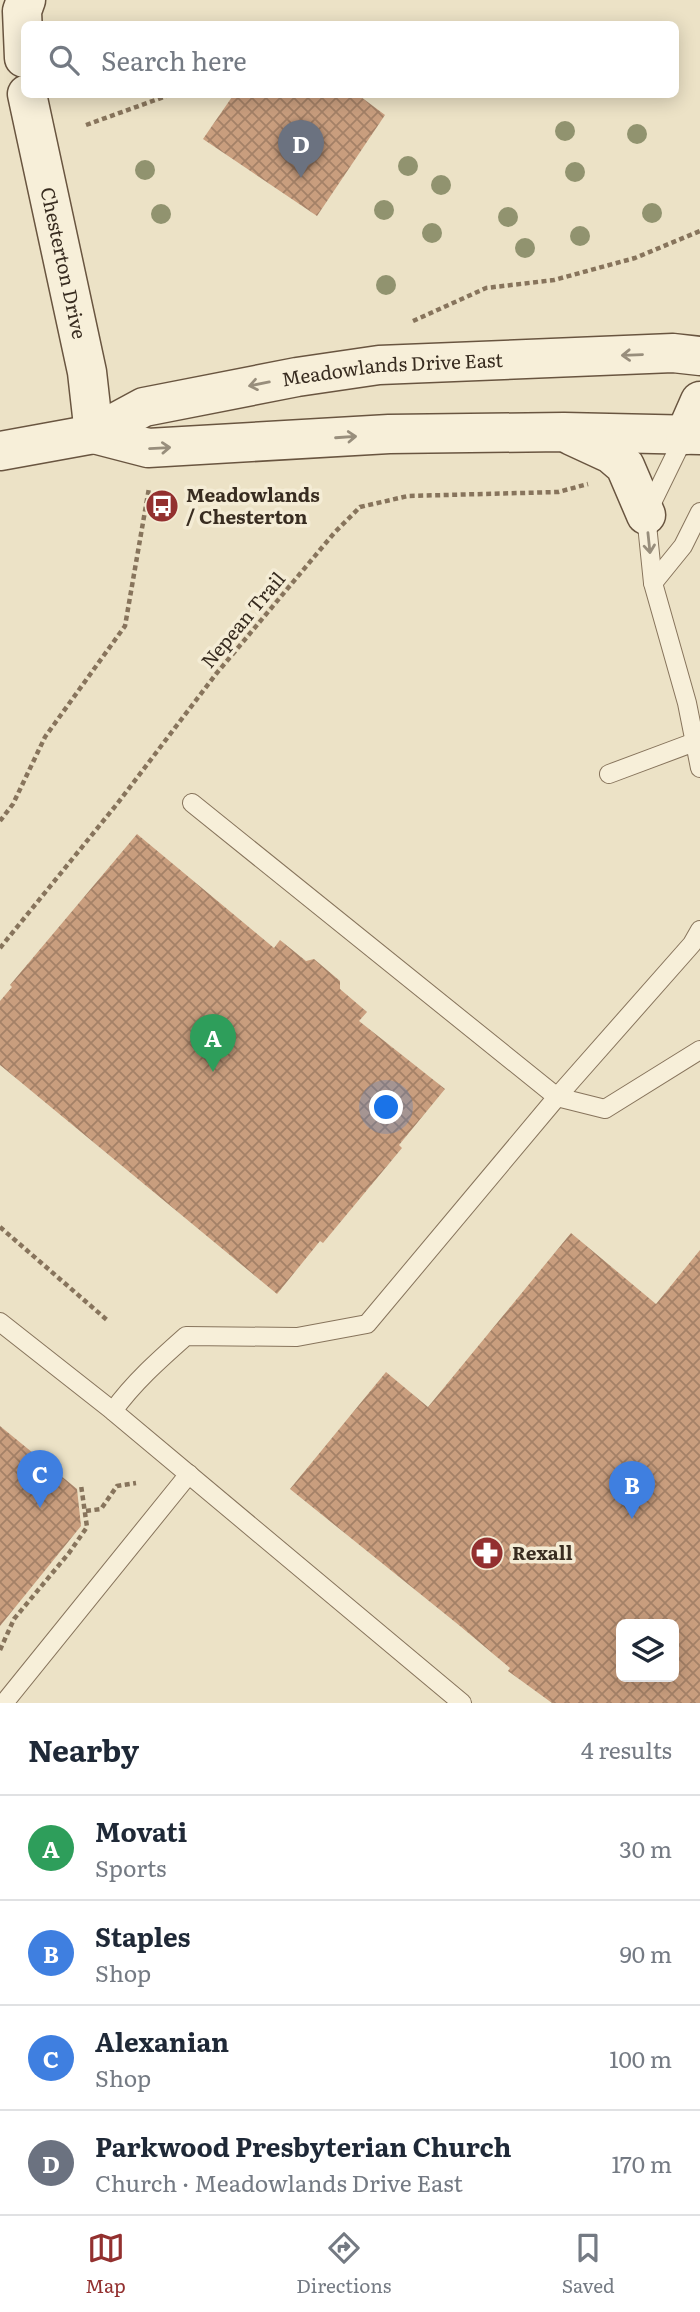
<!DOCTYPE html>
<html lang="en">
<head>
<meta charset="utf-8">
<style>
  body { margin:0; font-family:Literata,serif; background:#f2f2f3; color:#1f2937 }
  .controls { position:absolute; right:21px; bottom:21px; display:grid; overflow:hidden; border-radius:10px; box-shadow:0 4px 18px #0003 }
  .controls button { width:63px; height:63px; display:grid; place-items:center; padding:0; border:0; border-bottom:2px solid #e0e1e3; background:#fff; color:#1f2937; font:35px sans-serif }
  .you { position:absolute; left:387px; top:1108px; width:24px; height:24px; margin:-18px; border:5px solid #fff; border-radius:50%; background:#1a73e8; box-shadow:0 0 0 10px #1a73e833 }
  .badge { display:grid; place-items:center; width:46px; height:46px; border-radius:50%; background:#93302f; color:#fff; font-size:23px; font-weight:700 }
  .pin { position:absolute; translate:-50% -58px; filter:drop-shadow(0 2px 4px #0008) }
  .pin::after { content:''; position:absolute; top:37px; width:24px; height:21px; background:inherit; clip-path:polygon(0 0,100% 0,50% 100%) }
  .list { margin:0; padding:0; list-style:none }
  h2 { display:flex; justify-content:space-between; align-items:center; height:91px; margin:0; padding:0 28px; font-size:30px }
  h2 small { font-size:23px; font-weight:400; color:#747a83 }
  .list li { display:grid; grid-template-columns:46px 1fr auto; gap:21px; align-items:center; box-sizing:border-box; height:105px; padding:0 28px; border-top:2px solid #e0e1e3 }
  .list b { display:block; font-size:26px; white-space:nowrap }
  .list p { margin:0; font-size:23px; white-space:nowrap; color:#747a83 }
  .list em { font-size:23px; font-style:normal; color:#747a83 }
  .icon { flex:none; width:38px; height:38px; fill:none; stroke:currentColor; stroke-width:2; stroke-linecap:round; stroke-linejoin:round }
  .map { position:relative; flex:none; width:700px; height:1703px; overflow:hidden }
  .search { position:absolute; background:#fff; box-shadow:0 4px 18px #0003; left:21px; right:21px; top:21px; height:77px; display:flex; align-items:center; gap:18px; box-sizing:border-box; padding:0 24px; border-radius:10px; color:#747a83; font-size:26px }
  .sheet { height:511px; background:#fff }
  nav { display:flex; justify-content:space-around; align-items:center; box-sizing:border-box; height:98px; border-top:2px solid #e0e1e3; background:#fff; font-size:19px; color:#747a83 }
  nav a { display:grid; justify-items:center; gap:4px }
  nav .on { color:#93302f }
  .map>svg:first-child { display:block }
</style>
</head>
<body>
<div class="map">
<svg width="700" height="1703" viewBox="0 0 700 1703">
  <defs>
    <pattern id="building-cross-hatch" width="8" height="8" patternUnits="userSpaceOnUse" patternTransform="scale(1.75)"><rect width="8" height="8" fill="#c99e7e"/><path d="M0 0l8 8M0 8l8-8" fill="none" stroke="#a48167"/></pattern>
  </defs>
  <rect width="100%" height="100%" fill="#ece2c6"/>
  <g fill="url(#building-cross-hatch)" fill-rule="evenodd">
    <polygon points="234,94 357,94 385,115 317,216 203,139"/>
    <polygon points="137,834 274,948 280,940 306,961 314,959 340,981 340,989 367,1012 359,1021 445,1089 399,1145 402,1148 323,1243 320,1241 277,1294 0,1065 0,1001 12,987 10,985"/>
    <path d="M571,1233L656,1304L700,1250V1703H552L508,1671L510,1668L460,1626L290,1489L386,1372L428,1407ZM621,1624H674V1677H621Z"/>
    <polygon points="0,1426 77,1489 81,1526 0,1626"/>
  </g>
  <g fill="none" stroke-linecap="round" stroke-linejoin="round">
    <defs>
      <g id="lane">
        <polyline points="685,435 646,515 653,583 687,703 700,768"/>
        <polyline points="653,583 683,546 700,512"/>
        <polyline points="609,774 700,740"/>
        <polyline points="192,803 557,1097 605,1109 700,1050"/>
        <polyline points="0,1322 113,1411 462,1703"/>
        <path d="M113,1411C134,1382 159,1360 186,1336L297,1337L367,1324L557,1097L692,944L700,930"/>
        <polyline points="4,1703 189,1474"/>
      </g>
      <g id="secondary">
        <polyline points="24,58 22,11 26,0"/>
        <path id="s1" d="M27,94L87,372L94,434"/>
        <polyline points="94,434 148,448 389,434 564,432 700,435"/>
        <polyline points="685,435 700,401"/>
        <polyline points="572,436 611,454 625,466 646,515"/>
        <path id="s2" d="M0,451L94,434L144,407L297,377L379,365L673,353L700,356"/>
      </g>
    </defs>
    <use href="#lane" stroke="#87745c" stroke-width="20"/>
    <use href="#secondary" stroke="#695540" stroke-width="41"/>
    <g stroke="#87745c" stroke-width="4.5" stroke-dasharray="5 3.5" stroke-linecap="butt">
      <polyline points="204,23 205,24"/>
      <polyline points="86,125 172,94"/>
      <polyline points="413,321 486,288 554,280 635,258 700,231"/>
      <polyline points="0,821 13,804 45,737 125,626 149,488"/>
      <polyline points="0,948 117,804 216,674 335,532 360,507 408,496 558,492 588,484"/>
      <polyline points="0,1227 107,1320"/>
      <polyline points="86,1511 101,1509 117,1486 136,1483"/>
      <polyline points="0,1650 14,1619 69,1553 87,1527 81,1485"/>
    </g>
    <use href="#lane" stroke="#f7efd9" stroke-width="18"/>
    <use href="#secondary" stroke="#f7efd9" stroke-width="38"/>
  </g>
  <g fill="#91936f">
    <circle cx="565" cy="131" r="10"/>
    <circle cx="637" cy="134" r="10"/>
    <circle cx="408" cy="166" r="10"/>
    <circle cx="145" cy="170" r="10"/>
    <circle cx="575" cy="172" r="10"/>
    <circle cx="441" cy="185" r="10"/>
    <circle cx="384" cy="210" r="10"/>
    <circle cx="652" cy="213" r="10"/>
    <circle cx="161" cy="214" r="10"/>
    <circle cx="508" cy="217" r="10"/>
    <circle cx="432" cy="233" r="10"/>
    <circle cx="580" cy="236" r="10"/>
    <circle cx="525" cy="248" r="10"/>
    <circle cx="386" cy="285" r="10"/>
  </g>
  <defs><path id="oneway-shaft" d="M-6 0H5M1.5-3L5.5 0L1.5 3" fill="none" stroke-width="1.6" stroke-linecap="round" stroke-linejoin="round" transform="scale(1.75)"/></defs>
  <g stroke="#988e7c">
    <use href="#oneway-shaft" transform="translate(632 355) rotate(178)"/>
    <use href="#oneway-shaft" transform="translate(259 384) rotate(169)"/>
    <use href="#oneway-shaft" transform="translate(346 437) rotate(-4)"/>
    <use href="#oneway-shaft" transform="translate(160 448) rotate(-3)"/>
    <use href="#oneway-shaft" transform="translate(649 543) rotate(84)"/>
  </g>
  <defs>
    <symbol id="bus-disc" viewBox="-11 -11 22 22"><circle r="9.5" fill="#93302f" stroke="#f4ecd5"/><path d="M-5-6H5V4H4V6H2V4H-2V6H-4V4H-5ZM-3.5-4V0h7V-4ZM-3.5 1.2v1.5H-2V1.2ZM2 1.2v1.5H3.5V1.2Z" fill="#fff"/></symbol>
    <symbol id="pharmacy-disc" viewBox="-11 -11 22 22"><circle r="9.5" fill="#93302f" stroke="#f4ecd5"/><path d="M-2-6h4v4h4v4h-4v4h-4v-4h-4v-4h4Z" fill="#fff"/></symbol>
  </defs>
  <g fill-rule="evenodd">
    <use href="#bus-disc" x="143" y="487" width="38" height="38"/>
    <use href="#pharmacy-disc" x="468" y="1534" width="38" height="38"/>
  </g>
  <g text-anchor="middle" stroke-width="7" stroke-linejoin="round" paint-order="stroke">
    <g font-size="19" fill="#382c20" stroke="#f4ecd5">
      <text dy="7" stroke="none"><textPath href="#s1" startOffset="173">Chesterton Drive</textPath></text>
      <text dy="7" stroke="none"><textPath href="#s2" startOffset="404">Meadowlands Drive East</textPath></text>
      <text transform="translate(243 620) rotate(-50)" y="7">Nepean Trail</text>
    </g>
    <g font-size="19" font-weight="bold" fill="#382c20" stroke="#f4ecd5" text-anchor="start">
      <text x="186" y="502">Meadowlands<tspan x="186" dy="22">/ Chesterton</tspan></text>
      <text x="512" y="1560">Rexall</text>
    </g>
  </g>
</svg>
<div class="controls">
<button><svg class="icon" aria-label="layers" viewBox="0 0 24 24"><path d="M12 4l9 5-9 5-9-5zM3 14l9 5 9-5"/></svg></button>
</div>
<div class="you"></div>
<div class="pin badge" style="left:213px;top:1072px;background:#2e9e5b">A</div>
<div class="pin badge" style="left:632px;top:1519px;background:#3f7fe0">B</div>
<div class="pin badge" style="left:40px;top:1508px;background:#3f7fe0">C</div>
<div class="pin badge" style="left:301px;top:178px;background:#6b7280">D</div>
<div class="search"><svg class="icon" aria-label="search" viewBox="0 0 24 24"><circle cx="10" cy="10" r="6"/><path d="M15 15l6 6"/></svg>Search here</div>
</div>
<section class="sheet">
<h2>Nearby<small>4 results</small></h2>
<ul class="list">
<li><span class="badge" style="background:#2e9e5b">A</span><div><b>Movati</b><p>Sports</p></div><em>30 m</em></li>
<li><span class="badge" style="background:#3f7fe0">B</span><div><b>Staples</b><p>Shop</p></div><em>90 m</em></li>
<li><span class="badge" style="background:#3f7fe0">C</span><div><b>Alexanian</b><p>Shop</p></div><em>100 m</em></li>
<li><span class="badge" style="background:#6b7280">D</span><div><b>Parkwood Presbyterian Church</b><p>Church · Meadowlands Drive East</p></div><em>170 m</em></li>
</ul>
</section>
<nav>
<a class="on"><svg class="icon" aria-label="map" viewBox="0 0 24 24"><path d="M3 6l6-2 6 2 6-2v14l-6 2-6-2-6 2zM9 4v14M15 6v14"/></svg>Map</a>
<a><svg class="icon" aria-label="directions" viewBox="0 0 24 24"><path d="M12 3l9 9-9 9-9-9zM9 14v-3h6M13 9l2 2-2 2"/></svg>Directions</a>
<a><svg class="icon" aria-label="saved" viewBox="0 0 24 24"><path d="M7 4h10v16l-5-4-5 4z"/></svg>Saved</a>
</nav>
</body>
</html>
